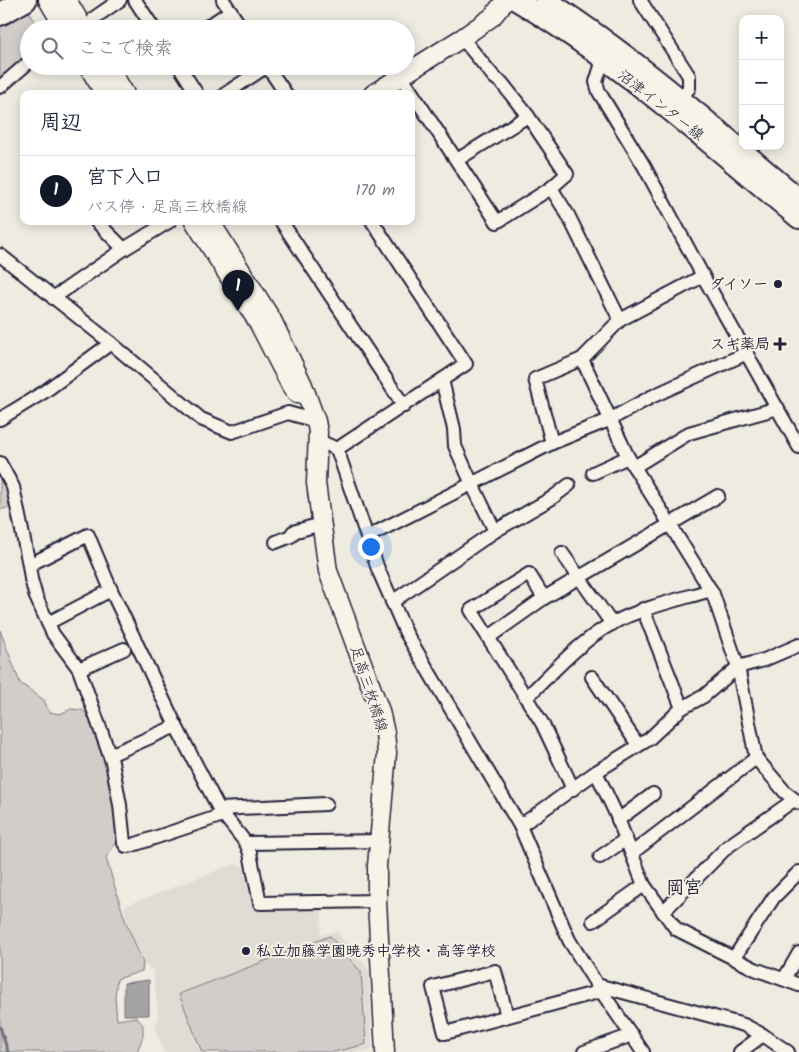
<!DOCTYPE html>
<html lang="ja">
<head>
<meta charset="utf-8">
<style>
  body { margin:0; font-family:Kalam,"Klee One",sans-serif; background:#f6f6f7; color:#1f2937 }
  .controls { position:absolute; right:15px; top:15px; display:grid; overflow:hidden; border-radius:10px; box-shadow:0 2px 12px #0003 }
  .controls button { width:45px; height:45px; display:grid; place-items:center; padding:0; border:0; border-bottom:1px solid #e0e1e3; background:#fff; color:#1f2937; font:25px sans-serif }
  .you { position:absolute; left:370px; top:546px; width:18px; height:18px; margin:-12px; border:4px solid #fff; border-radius:50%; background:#1a73e8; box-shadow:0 0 0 8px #1a73e833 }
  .badge { display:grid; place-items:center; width:32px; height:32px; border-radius:50%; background:#111827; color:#fff; font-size:16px; font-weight:700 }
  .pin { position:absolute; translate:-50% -41px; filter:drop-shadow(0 1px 2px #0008) }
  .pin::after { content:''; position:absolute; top:26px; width:18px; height:15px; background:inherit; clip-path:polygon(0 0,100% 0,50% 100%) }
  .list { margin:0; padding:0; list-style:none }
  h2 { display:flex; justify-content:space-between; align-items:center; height:65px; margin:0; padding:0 20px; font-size:21px }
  h2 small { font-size:16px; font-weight:400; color:#747a83 }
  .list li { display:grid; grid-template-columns:32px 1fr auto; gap:15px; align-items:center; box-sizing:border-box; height:70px; padding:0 20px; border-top:1px solid #e0e1e3 }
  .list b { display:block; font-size:19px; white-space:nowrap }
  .list p { margin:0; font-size:16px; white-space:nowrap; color:#747a83 }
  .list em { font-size:16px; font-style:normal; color:#747a83 }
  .icon { flex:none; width:28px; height:28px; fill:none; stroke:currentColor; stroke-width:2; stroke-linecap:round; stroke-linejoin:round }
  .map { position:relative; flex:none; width:799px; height:1052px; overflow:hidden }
  .search { position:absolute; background:#fff; box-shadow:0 2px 12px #0003; left:20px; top:20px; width:395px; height:55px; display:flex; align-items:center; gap:12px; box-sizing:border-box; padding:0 18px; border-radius:28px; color:#747a83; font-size:19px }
  .panel { position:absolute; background:#fff; box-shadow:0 2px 12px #0003; left:20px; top:90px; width:395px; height:135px; border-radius:10px }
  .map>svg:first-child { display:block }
</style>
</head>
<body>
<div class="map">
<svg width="799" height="1052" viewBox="0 0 799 1052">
  <rect width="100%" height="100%" fill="#eeebe1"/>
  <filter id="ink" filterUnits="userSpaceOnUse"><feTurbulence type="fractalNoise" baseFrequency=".02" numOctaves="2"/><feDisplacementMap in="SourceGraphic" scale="10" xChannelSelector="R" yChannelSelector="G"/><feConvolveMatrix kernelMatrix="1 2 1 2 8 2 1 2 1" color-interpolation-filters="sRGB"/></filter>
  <g filter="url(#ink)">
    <polygon fill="#dfdcd4" points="234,864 247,867 256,908 322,906 321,935 336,931 369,970 372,1050 362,1052 160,1052 163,1050 153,1024 159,1019 153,970 146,966 125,920 125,906"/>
    <g fill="#d1cdc9" stroke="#7a7882">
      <polygon points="28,9 39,29 29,29 29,66 0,89 0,22"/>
      <polygon points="0,459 16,505 0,510"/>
      <polygon points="0,630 20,683 44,700 49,712 60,714 71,709 82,710 90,717 99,737 117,802 117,840 106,858 125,920 143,963 142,971 117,979 115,996 117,1020 136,1017 143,1025 143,1036 137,1052 0,1052"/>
      <polygon points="330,936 361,972 366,1044 335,1052 202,1052 179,994"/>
    </g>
    <polygon fill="#a6a3a6" stroke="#716f7b" points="149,980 149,1015 124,1015 124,983"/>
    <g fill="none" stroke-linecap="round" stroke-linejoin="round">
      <polyline stroke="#716f7b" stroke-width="3" points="0,1027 8,1052"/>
      <defs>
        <g id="street">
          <polyline points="135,0 154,29"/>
          <polyline points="223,0 242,29"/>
          <polyline points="640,0 689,76 689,88 677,104"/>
          <polyline points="94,18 120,0"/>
          <polyline points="204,29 231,11"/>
          <polyline points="603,60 596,82 599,92 644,166 703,276 799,447"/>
          <polyline points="179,66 197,94"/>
          <polyline points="267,66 286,94"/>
          <polyline points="401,76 497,222 551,188 567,174 528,116 502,83 494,77 462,38"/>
          <polyline points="0,87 29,62"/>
          <polyline points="225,94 267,66"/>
          <polyline points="457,160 528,116"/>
          <polyline points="551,188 568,215 620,320"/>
          <polyline points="96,221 124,249"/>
          <polyline points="281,221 404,406"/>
          <polyline points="0,255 111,343 201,419 232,432 288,413 316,421"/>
          <polyline points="53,298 124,249 170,221"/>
          <polyline points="582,359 628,457 713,594 738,667 756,758 785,792 799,803"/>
          <polyline points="442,380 454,429 455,446 472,484 495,531"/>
          <polyline points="0,419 44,392 111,343"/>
          <polyline points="317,440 337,449 378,569 406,633 520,826 569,940 597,985 643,1052"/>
          <polyline points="552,443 535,379 582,359 620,320 703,276"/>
          <polyline points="337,449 466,364 372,221"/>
          <polyline points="0,463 13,487 29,565 88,535 111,590 176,726 219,809 246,843 250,853 260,903 377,901"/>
          <polyline points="634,467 689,433 778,408"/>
          <polyline points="593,473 628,457"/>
          <polyline points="367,537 552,443 609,420 651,397 747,353"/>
          <polyline points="276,542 291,536 293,532 321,524"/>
          <polyline points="562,553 612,624"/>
          <polyline points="29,565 31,579 36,597 53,634 79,669 112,762 120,805 124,843 126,846 130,846 223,815"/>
          <polyline points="544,598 529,574 471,610 542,723 573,789"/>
          <polyline points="392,602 495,531 552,498 569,485"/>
          <polyline points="643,609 682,708"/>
          <polyline points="48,623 111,590"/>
          <polyline points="489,637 544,598 718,496"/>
          <polyline points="799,645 764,660 738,667 704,696 682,708 649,739 596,772 616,814 644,885 676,929 755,969 799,985"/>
          <polyline points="79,669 124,649"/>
          <polyline points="592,677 638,745"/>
          <path d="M526,698C553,672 580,641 613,623C644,607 678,600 711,590"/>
          <polyline points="110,755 176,726"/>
          <polyline points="219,809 326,804"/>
          <polyline points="618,820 653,794"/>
          <polyline points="520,826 596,772"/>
          <polyline points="246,843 380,841"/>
          <polyline points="632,853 756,758"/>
          <polyline points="600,857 626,839"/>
          <polyline points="663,912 727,847 794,800"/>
          <polyline points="593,921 644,885"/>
          <polyline points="734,958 774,897 799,872"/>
          <polyline points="784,979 799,953"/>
          <polyline points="597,985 744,1025 763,1035 788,1052"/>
          <polyline points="507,1016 495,971 433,987 445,1033 602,991"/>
          <polyline points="584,1052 632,1035"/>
          <polyline points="740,1052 763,1035"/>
        </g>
        <g id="secondary">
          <polyline points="48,0 65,29"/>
          <polyline points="67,0 84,29"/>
          <polyline points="88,66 105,94"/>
          <polyline points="108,66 125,94"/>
          <polyline points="373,94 462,38 492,17 506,0"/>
          <polyline points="194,221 259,324 291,386 297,394"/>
          <polyline points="210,221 272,320 303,385 316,421 318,432 316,483 328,571 380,711 385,733 387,753 377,866 377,901 385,1052"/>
        </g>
        <g id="primary">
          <path d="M516,0C618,61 708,142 799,218"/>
          <path d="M546,0C636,58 717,130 799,199"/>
        </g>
        <polyline id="highway" points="0,14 25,0"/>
      </defs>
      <use href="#street" stroke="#22223b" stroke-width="16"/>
      <use href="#secondary" stroke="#22223b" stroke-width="21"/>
      <use href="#primary" stroke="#22223b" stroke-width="24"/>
      <use href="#highway" stroke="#22223b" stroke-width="26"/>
      <use href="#street" stroke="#f7f3e8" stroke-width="12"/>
      <use href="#secondary" stroke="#f7f3e8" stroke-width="18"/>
      <use href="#primary" stroke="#f7f3e8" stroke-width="20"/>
      <use href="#highway" stroke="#f7f3e8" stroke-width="22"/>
    </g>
  </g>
  <g fill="#22223b" stroke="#f7f3e8" stroke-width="2">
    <circle cx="778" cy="284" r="5"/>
    <path d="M777.5 336.5h5v5h5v5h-5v5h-5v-5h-5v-5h5z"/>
    <circle cx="246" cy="951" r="5"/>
  </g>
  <g text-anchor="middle" stroke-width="4" stroke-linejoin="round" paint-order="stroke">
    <g font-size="15" fill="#22223b" stroke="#f7f3e8">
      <text transform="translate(661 105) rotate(38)" y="5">沼津インター線</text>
      <text transform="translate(369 689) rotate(72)" y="5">足高三枚橋線</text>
    </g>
    <g font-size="15" font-weight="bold" fill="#22223b" stroke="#f7f3e8" text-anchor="end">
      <text x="768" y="289">ダイソー</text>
      <text x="770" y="349">スギ薬局</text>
      <text x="256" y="956" text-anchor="start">私立加藤学園暁秀中学校・高等学校</text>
    </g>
    <g font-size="18" font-weight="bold" fill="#22223b" stroke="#f7f3e8">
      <text x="684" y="893">岡宮</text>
    </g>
  </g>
</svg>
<div class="controls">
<button>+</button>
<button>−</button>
<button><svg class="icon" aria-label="locate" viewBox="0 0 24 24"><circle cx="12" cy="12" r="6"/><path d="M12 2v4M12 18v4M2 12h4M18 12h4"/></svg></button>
</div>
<div class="you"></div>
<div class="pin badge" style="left:238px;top:311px">1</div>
<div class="search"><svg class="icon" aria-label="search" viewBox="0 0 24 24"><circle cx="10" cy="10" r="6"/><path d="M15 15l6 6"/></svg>ここで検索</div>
<section class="panel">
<h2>周辺<small></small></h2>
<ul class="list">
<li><span class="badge">1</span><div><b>宮下入口</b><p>バス停 · 足高三枚橋線</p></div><em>170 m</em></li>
</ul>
</section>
</div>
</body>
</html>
